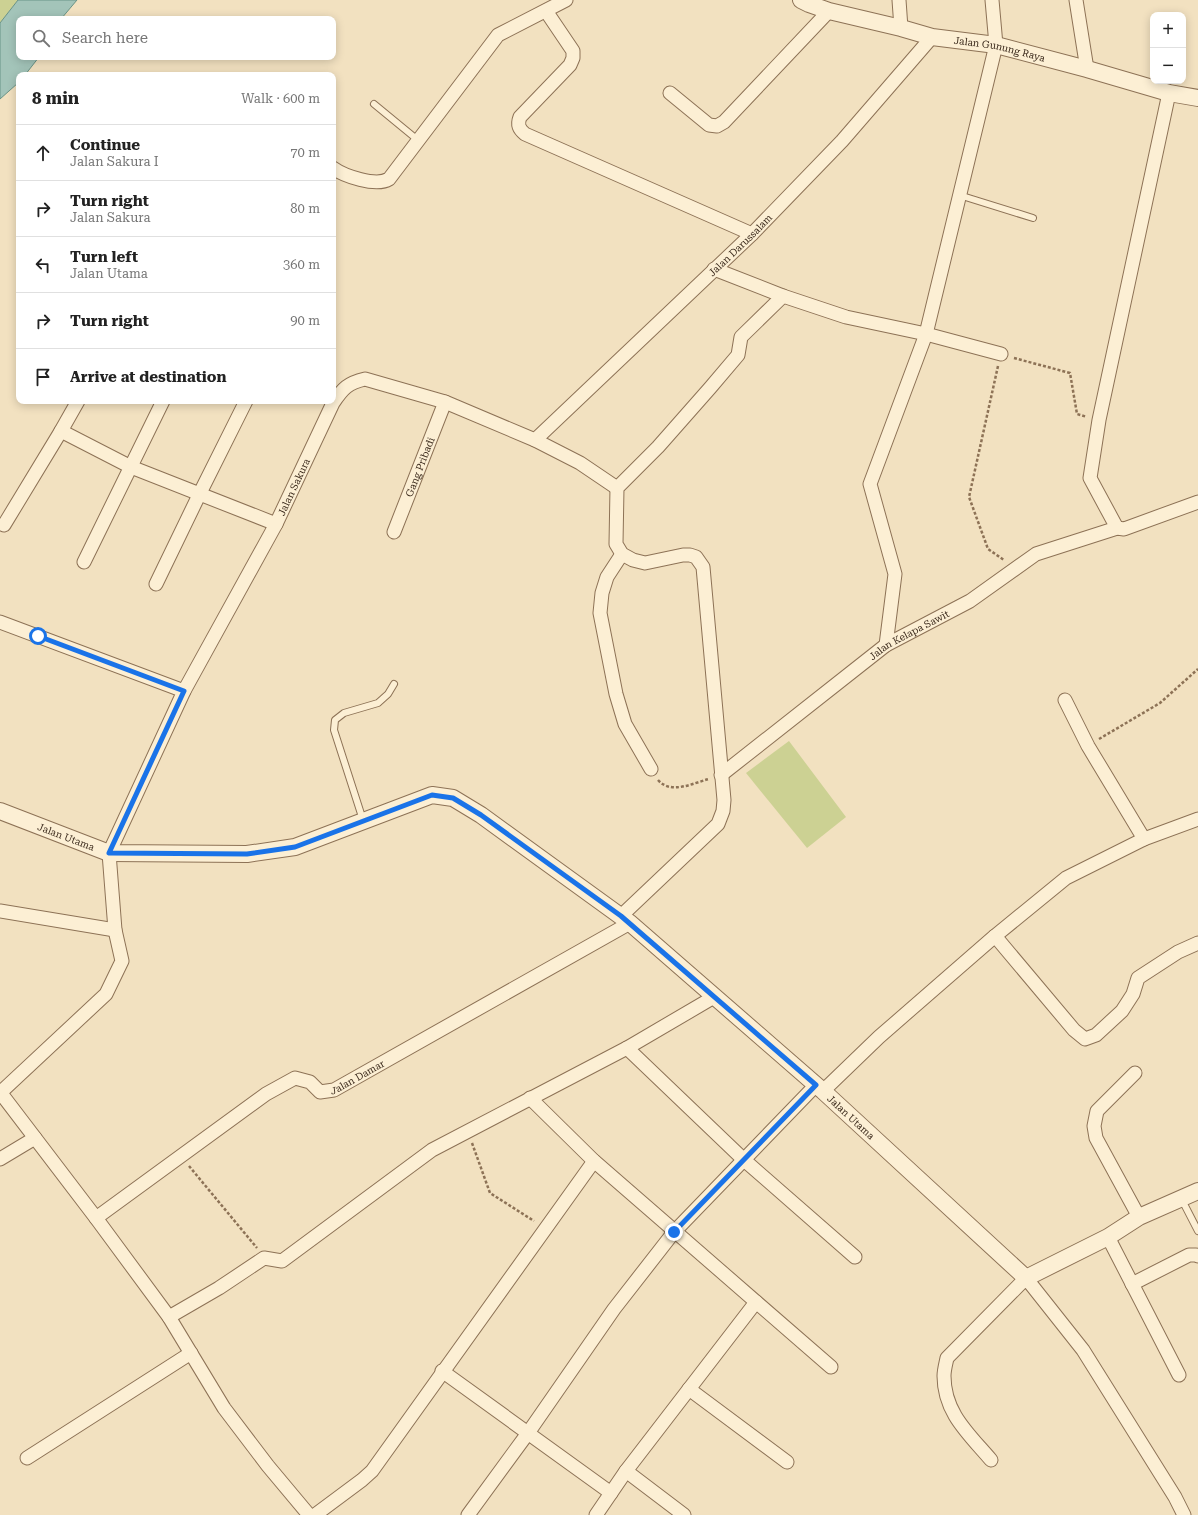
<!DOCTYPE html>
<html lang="en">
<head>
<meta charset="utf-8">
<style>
  body { margin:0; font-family:"Roboto Serif",serif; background:#f2f2f2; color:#222 }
  .controls { position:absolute; right:12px; top:12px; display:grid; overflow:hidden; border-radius:8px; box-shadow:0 2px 10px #0003 }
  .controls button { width:36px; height:36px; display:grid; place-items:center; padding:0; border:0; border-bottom:1px solid #e0e0e0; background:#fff; color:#222; font:20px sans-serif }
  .stop { position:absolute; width:12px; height:12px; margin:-9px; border:3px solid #1a73e8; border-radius:50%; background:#fff }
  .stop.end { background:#1a73e8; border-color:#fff; box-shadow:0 1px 4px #0008 }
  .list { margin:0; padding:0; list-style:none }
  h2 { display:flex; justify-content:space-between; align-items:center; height:52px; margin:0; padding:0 16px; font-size:17px }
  h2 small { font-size:13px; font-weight:400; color:#767676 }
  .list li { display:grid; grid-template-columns:26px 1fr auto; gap:12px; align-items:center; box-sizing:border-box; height:56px; padding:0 16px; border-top:1px solid #e0e0e0 }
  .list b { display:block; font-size:15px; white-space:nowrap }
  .list p { margin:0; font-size:13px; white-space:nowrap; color:#767676 }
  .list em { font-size:13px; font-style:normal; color:#767676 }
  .icon { flex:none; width:22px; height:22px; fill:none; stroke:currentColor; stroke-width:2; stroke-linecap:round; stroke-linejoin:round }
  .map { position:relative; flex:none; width:1198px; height:1515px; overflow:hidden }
  .search { position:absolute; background:#fff; box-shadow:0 2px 10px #0003; left:16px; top:16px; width:320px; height:44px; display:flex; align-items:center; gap:10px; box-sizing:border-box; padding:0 14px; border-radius:8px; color:#767676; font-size:15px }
  .panel { position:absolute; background:#fff; box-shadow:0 2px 10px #0003; left:16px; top:72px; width:320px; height:332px; border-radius:8px }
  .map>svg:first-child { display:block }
</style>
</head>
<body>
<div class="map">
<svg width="1198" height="1515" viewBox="0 0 1198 1515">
  <rect width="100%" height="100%" fill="#f2e1c0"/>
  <g fill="#ccd193">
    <polygon points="0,0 18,0 0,23"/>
    <polygon points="789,741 846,817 807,848 746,773"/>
  </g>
  <polygon fill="#a3c4b9" stroke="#699387" points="18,0 77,0 61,19 19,19 19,57 39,57 25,75 19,75 19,82 18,83 0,99 0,23"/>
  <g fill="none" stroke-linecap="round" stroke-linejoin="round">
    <defs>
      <g id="service">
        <polyline points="374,104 419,141"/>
        <polyline points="959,195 1033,218"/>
        <polyline points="363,820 334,730 335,720 344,713 378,703 388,694 394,684"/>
        <polyline points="1182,1200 1198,1231"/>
      </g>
      <g id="minor">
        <polyline points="899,0 901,28"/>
        <polyline points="1076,0 1087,69"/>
        <path d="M546,11L573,51V58L570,65L520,117C517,125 519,129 525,134L752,234"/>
        <polyline points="670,93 709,125 717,126 724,122 829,11"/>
        <path d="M333,168C344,176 376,187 389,179L498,35L566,0"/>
        <polyline points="714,269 783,296 846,317 926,334 1001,354"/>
        <polyline points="78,401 61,431 131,467 276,524"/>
        <path id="s1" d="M535,440L752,234L842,141L932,37"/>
        <polyline points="4,525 61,431"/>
        <polyline points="1117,528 1090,478 1099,420 1169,93"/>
        <path id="s2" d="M394,532L445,402"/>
        <polyline points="622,554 607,577 602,593 600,613 616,694 625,724 651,769"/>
        <polyline points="84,562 163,401"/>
        <polyline points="156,584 200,493 246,401"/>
        <polyline points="0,622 184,691"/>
        <polyline points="886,645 895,574 870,484 926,334 996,45 992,0"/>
        <polyline points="1065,700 1088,746 1144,839"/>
        <path id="s3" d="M721,775L886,645L970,601L1036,554L1117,528L1124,529L1198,502"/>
        <polyline points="0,911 115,930"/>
        <polyline points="621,916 718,824 723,811 724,800 703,567 696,557 690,555 683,555 645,563 633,560 622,554 616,544 617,488 658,447 710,388 738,355 741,337 783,296"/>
        <polyline points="995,936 1074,1030 1085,1039 1096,1035 1122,1011 1133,994 1138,978 1178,952 1198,943"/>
        <polyline points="627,1048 743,1159 855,1257"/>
        <polyline points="1135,1073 1097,1111 1094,1126 1096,1138 1139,1217"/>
        <polyline points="823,1091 879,1037 995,936 1066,878 1144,839 1198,819"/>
        <polyline points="0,1092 96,1218 169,1317 224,1408 268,1466 309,1515"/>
        <path id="s4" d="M0,1093L106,994L122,961L115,930L109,853L184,691L276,524L333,403C343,388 348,383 365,379L445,402L535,440L580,463L617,488"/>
        <polyline points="530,1098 594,1161 831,1367"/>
        <polyline points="0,1159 35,1138"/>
        <path id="s5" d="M96,1218L266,1094L295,1078L310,1082L320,1092L334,1090L630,923"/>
        <polyline points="1108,1237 1179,1375"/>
        <polyline points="1132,1284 1189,1255 1196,1255 1198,1256"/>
        <polyline points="169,1317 219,1288 264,1258 282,1261 432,1150 627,1048 714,997"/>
        <polyline points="442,1371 611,1493"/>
        <polyline points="689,1389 787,1462"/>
        <polyline points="27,1458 191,1353"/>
        <path d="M991,1460C969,1434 944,1413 944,1376C944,1370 946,1363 947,1358L1026,1278L1083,1350L1175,1497L1184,1515"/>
        <polyline points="626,1471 684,1515"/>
        <polyline points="315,1515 362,1480 372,1471 594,1161"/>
        <polyline points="468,1515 528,1433 614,1309 674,1232 816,1085"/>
        <polyline points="596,1515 626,1471 756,1302"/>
      </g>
      <g id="tertiary">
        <path id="s6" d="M801,0L809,4L829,11L901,28L932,37L996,45L1087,69L1169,93L1198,98"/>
        <path id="s7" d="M0,811L109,853L247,854L295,847L432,795L453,798L481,815L630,923L823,1091L1026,1278L1108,1237L1139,1217L1198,1191"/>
      </g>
    </defs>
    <use href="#service" stroke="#8d7256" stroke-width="8"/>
    <use href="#minor" stroke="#8d7256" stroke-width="15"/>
    <use href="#tertiary" stroke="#8d7256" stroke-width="18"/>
    <g stroke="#8d7256" stroke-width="2.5" stroke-dasharray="3 2" stroke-linecap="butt">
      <polyline points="1014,358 1070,373 1077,414 1087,417"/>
      <polyline points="998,366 969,497 988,549 1004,560"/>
      <polyline points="1099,739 1160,703 1198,669"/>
      <path d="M658,780C671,795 693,783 709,779"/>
      <polyline points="472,1143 490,1193 534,1221"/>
      <polyline points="189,1166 257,1248"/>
    </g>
    <use href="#service" stroke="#fcefd4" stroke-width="6"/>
    <use href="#minor" stroke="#fcefd4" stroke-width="13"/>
    <use href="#tertiary" stroke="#fcefd4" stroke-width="16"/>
  </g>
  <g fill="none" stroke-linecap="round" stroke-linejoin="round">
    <polyline stroke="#1a73e8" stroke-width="5" points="38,636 184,691 109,853 247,854 295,847 432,795 453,798 481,815 621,916 816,1085 674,1232"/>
  </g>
  <g text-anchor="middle" stroke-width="3" stroke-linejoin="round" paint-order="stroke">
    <g font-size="10" fill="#3b2a1c" stroke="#f8ecd1">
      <text dy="4" stroke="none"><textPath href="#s6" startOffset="205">Jalan Gunung Raya</textPath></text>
      <text dy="4" stroke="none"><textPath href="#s1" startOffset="283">Jalan Darussalam</textPath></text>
      <text dy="4" stroke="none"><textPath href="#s2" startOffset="70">Gang Pribadi</textPath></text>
      <text dy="4" stroke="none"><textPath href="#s4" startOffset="701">Jalan Sakura</textPath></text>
      <text dy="4" stroke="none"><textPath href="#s3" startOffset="235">Jalan Kelapa Sawit</textPath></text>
      <text dy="4" stroke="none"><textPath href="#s7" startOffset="71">Jalan Utama</textPath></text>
      <text dy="4" stroke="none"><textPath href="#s5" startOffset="314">Jalan Damar</textPath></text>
      <text dy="4" stroke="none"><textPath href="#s7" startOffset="982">Jalan Utama</textPath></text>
    </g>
  </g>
</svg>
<div class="controls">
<button>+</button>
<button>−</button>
</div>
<div class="stop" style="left:38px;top:636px"></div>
<div class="stop end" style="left:674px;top:1232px"></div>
<div class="search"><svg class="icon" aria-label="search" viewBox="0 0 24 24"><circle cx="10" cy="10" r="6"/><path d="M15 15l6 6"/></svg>Search here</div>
<section class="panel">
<h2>8 min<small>Walk · 600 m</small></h2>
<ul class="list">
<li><svg class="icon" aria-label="ahead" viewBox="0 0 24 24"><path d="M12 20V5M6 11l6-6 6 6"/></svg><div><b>Continue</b><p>Jalan Sakura I</p></div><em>70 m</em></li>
<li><svg class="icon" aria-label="right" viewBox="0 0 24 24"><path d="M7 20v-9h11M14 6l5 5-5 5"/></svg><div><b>Turn right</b><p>Jalan Sakura</p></div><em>80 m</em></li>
<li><svg class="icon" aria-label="left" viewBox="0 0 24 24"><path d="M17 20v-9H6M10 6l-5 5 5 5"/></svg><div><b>Turn left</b><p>Jalan Utama</p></div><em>360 m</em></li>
<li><svg class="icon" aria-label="right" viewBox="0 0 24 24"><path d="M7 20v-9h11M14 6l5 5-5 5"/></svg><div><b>Turn right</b></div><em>90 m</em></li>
<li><svg class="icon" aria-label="arrive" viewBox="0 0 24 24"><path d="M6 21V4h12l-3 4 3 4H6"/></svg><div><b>Arrive at destination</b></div></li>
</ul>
</section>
</div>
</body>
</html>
